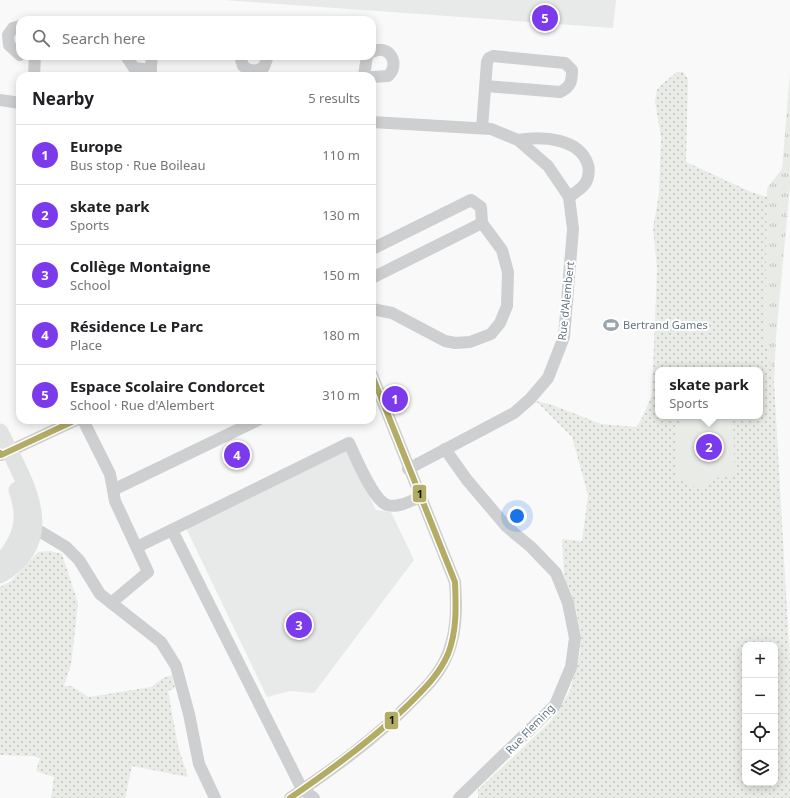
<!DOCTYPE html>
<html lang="en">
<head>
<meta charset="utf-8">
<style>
  body { margin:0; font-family:"Noto Sans",sans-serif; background:#f2f2f2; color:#202124 }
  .controls { position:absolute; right:12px; bottom:12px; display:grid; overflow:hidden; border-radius:8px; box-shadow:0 2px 10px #0003 }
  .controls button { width:36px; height:36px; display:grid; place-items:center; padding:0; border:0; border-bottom:1px solid #e0e0e0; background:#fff; color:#202124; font:20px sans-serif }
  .you { position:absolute; left:517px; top:516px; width:14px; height:14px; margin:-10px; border:3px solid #fff; border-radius:50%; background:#1a73e8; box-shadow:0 0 0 6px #1a73e833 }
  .badge { display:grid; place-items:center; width:26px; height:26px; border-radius:50%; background:#7c3aed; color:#fff; font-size:13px; font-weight:700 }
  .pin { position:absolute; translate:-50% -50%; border:2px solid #fff; box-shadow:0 1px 4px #0006 }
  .popup { position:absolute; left:655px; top:367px; width:108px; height:52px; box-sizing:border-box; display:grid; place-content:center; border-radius:8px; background:#fff; filter:drop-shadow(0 1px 3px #0005); font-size:13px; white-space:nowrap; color:#757577 }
  .popup b { font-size:15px; color:#202124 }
  .popup::after { content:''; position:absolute; left:50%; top:100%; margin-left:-8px; border:8px solid transparent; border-top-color:#fff }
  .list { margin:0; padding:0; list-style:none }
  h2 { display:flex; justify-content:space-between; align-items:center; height:52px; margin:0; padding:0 16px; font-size:17px }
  h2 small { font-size:13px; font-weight:400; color:#757577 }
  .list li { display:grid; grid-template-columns:26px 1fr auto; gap:12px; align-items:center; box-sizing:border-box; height:60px; padding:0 16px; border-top:1px solid #e0e0e0 }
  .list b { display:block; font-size:15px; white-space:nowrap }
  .list p { margin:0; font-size:13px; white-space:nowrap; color:#757577 }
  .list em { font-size:13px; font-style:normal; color:#757577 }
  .icon { flex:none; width:22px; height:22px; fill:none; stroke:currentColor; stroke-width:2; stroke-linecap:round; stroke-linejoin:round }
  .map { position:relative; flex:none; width:790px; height:798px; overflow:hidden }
  .search { position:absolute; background:#fff; box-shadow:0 2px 10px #0003; left:16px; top:16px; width:360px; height:44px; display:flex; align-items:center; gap:10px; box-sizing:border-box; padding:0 14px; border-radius:12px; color:#757577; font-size:15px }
  .panel { position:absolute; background:#fff; box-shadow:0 2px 10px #0003; left:16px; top:72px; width:360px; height:352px; border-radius:12px }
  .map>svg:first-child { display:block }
</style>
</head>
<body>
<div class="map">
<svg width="790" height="798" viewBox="0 0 790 798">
  <defs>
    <pattern id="grass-tufts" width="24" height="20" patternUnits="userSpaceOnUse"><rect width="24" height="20" fill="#e8ebe6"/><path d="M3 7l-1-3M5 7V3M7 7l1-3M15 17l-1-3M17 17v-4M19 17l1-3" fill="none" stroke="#c0c3c0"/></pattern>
    <pattern id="park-dots" width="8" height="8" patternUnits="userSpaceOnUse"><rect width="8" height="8" fill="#e8ebe6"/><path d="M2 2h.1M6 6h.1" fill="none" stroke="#c0c3c0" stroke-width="1.8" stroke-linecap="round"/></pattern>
  </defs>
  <rect width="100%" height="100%" fill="#f9f9f9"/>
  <g fill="#e8e9e9">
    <polygon points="224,0 616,0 613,28"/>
    <polygon points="345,449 376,510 391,512 414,560 314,693 290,691 267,697 186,528"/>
  </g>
  <polygon fill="url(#grass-tufts)" points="790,73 790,186 776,337 774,382 765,340 767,188 782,169"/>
  <g fill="url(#park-dots)" fill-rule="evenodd">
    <path d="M677,72H683L688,79L686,162L751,192L767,197L765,340L774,382L790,665V798H478V790L551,721L570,691L580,653L581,636L576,609L564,575L562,539L582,541L588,495L572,437L536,401L550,404L601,424L636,427L641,420L652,395L657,268L653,228L659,194L661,137L655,101L657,90L661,85ZM658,370H760V416H658ZM745,645H775V783H745Z"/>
    <polygon points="50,551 62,554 78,603 71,665 64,686 71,686 89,697 151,687 163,678 172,675 175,688 168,691 178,746 188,777 132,766 125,798 51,798 54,777 36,771 40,758 33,756 0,755 0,587 11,581 38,552"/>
  </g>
  <polygon fill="#e8ebe6" points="686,416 730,416 733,419 735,476 715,478 702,490 677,479 676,429"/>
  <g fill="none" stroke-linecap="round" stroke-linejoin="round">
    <g stroke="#cecfd0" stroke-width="12">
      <polyline points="20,26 13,28 8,35 9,45 20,55"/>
      <path d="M372,52C389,43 401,64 388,76L372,77"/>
      <polyline points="126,56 134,68 151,70"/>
      <path d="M240,56L243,66C250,72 257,72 264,67L268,56"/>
      <polyline points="34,76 35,56"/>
      <polyline points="150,76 152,56"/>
      <polyline points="364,76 367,56"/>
      <polyline points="0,100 20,103"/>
      <polyline points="372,122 491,129 518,140 548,166 569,197 573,229 564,337 548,378 530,399 514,413 408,469"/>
      <path d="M482,128L487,62L489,58L493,56L565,63L572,70C572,81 571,87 560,92L486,86"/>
      <path d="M518,140C543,136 580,138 588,165C590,171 588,181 584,185C580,190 574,193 569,197"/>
      <polyline points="372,249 471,200 481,207 482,223 502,250 508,272 507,306 500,323 491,334 470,342 455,343 445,341 392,313 372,309"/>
      <polyline points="372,278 482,223"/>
      <polyline points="83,420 110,474 115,501 148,572 111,603"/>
      <polyline points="445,449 467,480 507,527 531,547 556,573 568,603 575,638 571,667 555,705 459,798"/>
      <polyline points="1,455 76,420"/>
      <polyline points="113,490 258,420"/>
      <polyline points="27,528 41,532 66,547 79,560 100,594 161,642 176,666 189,714 199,764 215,798"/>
      <polyline points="172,530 302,789 314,798"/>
      <path d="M137,547L349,443C356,458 373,500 387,505C399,508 410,501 420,497"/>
      <path d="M290,798C333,769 375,739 411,702C423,690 436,678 444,662C457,637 457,610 455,582L372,375"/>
    </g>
    <g stroke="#e1e2e2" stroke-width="17">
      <path d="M0,432C23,479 63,538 0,575"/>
      <path d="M0,564C21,540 28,520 17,490"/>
    </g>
    <defs>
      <g id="bus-1">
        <polyline points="0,453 1,455 76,420"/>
        <path d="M290,798C331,770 371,741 407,706C423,690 439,675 448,654C457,631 456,606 455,582L372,375"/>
      </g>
    </defs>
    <use href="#bus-1" stroke="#fff" stroke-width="9"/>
    <use href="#bus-1" stroke="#b2ac65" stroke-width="6"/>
  </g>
  <defs>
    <symbol id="stadium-bare" viewBox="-9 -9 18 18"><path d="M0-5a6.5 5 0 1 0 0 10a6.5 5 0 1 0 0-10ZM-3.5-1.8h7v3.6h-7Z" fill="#99a4ac" stroke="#fff" stroke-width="2.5" paint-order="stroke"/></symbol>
  </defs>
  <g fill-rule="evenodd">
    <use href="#stadium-bare" x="600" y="314" width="22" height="22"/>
  </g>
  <g text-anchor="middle" stroke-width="4" stroke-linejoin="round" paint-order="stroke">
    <g font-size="11" fill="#657683" stroke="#fff">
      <text transform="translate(566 301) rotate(-84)" y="4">Rue d'Alembert</text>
      <text transform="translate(530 729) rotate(-46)" y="4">Rue Fleming</text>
    </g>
    <g font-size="11" fill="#657683" stroke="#fff" text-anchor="start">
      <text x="623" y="329">Bertrand Games</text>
    </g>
  </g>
  <g stroke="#fff" stroke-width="1.5">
    <rect x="412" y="484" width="15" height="19" rx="4" fill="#b2ac65"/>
    <rect x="384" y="711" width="15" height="19" rx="4" fill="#b2ac65"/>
  </g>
  <g font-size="11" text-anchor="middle" font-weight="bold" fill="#111">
    <text x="420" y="498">1</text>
    <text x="392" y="724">1</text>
  </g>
</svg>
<div class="controls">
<button>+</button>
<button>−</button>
<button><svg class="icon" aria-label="locate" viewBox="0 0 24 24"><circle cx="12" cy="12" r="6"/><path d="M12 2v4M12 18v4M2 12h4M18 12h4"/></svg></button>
<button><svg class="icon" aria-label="layers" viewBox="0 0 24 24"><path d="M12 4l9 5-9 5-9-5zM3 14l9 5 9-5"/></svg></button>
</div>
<div class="you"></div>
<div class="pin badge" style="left:395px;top:399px">1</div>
<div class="pin badge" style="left:709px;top:447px">2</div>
<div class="popup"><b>skate park</b>Sports</div>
<div class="pin badge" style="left:299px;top:625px">3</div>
<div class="pin badge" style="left:237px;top:455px">4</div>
<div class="pin badge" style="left:545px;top:18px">5</div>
<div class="search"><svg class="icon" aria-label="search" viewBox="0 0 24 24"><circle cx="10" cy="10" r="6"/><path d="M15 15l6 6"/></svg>Search here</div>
<section class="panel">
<h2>Nearby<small>5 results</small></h2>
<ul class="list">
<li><span class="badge">1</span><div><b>Europe</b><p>Bus stop · Rue Boileau</p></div><em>110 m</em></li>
<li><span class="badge">2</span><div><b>skate park</b><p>Sports</p></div><em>130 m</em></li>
<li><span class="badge">3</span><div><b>Collège Montaigne</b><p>School</p></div><em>150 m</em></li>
<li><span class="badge">4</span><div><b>Résidence Le Parc</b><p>Place</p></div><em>180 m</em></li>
<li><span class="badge">5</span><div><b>Espace Scolaire Condorcet</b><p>School · Rue d'Alembert</p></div><em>310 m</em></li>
</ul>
</section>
</div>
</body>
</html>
